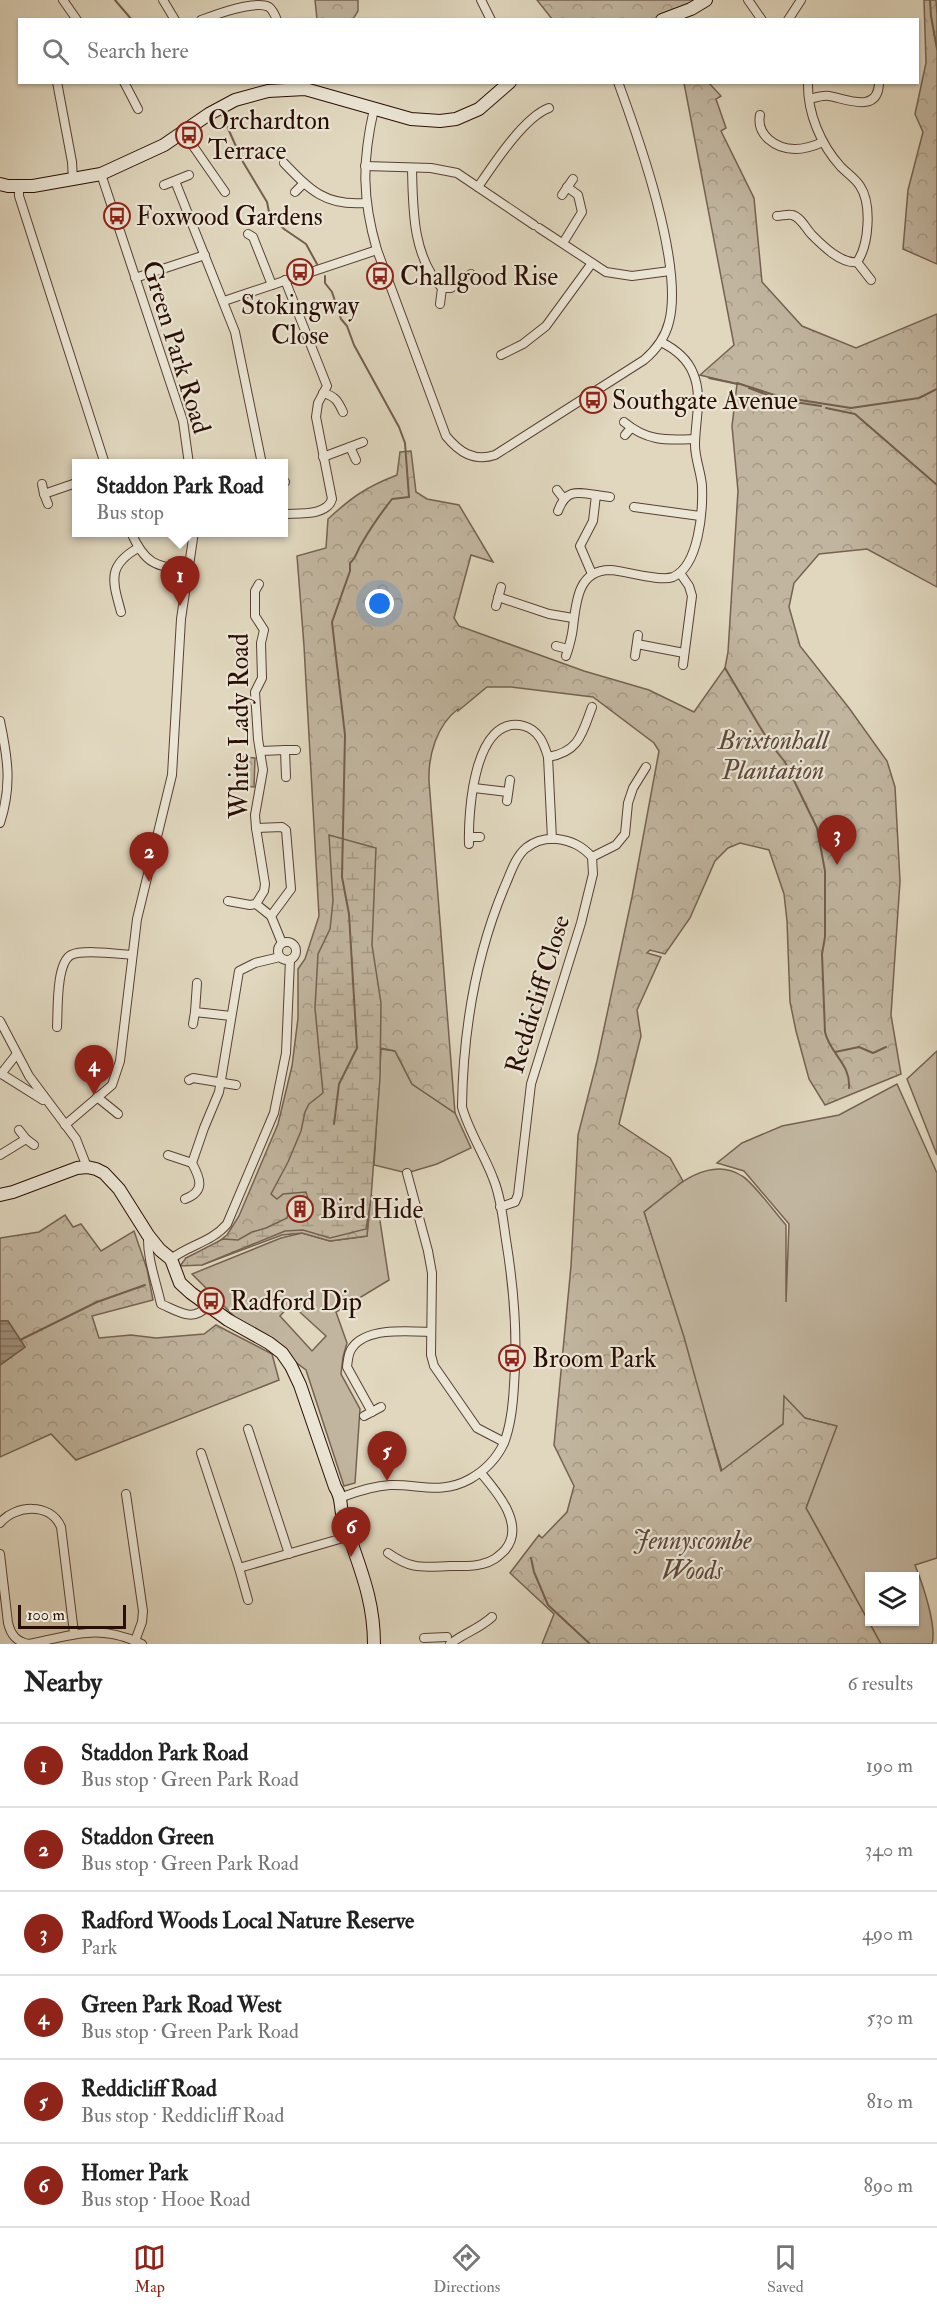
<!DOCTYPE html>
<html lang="en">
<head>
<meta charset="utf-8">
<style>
  body { margin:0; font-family:"IM FELL Double Pica",serif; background:#f6f6f6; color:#222 }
  .controls { position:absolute; right:18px; bottom:18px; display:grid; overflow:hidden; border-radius:0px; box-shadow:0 2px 4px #0004 }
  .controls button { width:54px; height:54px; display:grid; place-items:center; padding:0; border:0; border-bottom:2px solid #e0e0e0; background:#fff; color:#222; font:30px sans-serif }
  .scale { position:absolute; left:18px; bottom:15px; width:108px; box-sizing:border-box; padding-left:6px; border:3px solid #290e05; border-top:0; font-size:16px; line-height:21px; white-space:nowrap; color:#290e05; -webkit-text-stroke:4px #ebe5d5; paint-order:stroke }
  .you { position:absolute; left:380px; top:604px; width:21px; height:21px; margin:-15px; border:4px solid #fff; border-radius:50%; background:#1a73e8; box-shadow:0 0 0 9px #1a73e833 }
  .badge { display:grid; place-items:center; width:39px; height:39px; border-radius:50%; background:#8f2418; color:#fff; font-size:20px; font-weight:700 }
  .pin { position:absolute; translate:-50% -50px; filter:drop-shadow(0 2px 3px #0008) }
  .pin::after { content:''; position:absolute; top:32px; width:21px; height:18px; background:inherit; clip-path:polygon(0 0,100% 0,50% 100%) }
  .popup { position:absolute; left:72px; top:459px; width:216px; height:78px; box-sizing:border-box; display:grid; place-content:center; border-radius:0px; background:#fff; filter:drop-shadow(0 2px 4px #0005); font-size:20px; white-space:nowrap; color:#767676 }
  .popup b { font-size:22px; color:#222 }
  .popup::after { content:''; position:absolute; left:50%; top:100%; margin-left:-12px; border:12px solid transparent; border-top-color:#fff }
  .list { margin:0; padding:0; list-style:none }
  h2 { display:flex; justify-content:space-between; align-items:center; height:78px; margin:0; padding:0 24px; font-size:26px }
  h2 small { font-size:20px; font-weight:400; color:#767676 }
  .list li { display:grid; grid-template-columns:39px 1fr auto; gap:18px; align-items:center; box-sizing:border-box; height:84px; padding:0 24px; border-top:2px solid #e0e0e0 }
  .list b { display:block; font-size:22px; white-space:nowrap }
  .list p { margin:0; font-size:20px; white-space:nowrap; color:#767676 }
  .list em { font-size:20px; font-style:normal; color:#767676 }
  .icon { flex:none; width:33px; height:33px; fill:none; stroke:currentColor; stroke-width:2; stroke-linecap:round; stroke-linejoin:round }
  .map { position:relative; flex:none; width:937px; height:1644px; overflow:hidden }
  .search { position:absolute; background:#fff; box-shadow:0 2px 4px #0004; left:18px; right:18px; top:18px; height:66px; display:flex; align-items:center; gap:15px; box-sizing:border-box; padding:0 21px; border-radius:0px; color:#767676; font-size:22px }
  .sheet { height:582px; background:#fff }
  nav { display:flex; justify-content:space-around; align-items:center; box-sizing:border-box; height:84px; border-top:2px solid #e0e0e0; background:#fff; font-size:16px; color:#767676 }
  nav a { display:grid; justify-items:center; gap:3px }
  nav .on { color:#8f2418 }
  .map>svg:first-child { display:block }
</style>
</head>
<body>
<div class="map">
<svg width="937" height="1644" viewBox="0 0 937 1644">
  <defs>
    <pattern id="forest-crowns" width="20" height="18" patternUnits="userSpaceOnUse" patternTransform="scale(1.5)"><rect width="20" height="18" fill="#c1b59f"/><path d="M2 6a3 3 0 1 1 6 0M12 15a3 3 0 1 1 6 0" fill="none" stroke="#a69a87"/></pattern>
    <pattern id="wetland-marsh" width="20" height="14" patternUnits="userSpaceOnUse" patternTransform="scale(1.5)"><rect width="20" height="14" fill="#c1b59f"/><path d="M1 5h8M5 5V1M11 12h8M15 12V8" fill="none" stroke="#a69a87"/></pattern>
    <pattern id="water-rules" width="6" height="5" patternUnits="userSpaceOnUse" patternTransform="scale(1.5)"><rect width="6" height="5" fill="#a2937f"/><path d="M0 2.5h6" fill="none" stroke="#847666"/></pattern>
  </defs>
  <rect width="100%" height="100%" fill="#e0d7be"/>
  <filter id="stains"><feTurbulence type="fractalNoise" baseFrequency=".00333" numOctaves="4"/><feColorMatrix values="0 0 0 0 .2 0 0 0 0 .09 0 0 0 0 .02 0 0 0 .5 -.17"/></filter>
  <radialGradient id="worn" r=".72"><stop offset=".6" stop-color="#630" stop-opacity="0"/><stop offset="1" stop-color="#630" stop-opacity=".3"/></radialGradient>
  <g fill="#c1b59f" stroke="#756252" stroke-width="1.5" fill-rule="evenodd">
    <polygon points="381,1049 395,1051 412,1084 455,1113 471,1148 437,1164 407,1173 374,1165"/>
    <polygon points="937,1051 937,1155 907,1079"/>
    <path d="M897,1084L937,1173V1558L915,1565C923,1585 937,1626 932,1644H881L806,1508L836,1426L805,1418L783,1424L722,1471L644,1212C669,1191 708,1153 742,1176C753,1182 776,1214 786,1225V1302L789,1224L744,1171L717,1163L742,1143L782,1126L839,1115ZM870,1576H914V1622H870Z"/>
    <path d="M371,1195L377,1201L389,1280L336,1312L347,1343L343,1357L341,1374L360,1409L355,1483L344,1486L306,1370L238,1320L192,1274L281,1238L302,1233L330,1241L367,1236ZM291,1304L326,1336L312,1351L280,1316Z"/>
  </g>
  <g fill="url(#forest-crowns)" stroke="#756252" stroke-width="1.5">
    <polygon points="315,0 358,0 358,11 353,19 317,19"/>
    <polygon points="537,0 706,0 661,20 552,19"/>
    <polygon points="924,0 936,0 937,15 937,264 903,249 908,190 923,132 915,114 926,63"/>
    <path d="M684,83H709L721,96L716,99L726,128L721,131L754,198L762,282L802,326L856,348L937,314V587L867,549L819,554L794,583L789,607L800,646L849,708L887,761L895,787L900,881L891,1015L901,1074L825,1105L809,1079L796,1031L790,1002L787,921L784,894L769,850L740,843L728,848L715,861L690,918L665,954L650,950L647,953L661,957L637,1010L641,1036L619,1124L670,1158L683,1181L644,1212L684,1337L721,1471L783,1424L784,1396L805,1418L837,1426L806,1508L881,1644H542L554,1614L510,1573L539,1535L542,1538L567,1512L574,1486L554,1445L571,1266L578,1135L597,1061L632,897L659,751L654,743L593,697L511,687H487L458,711V709C437,725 428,755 429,781L455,1113L412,1084L395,1051L380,1048L367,1236L330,1241L302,1233L282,1235L202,1265L186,1258L213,1246L227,1235L239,1216L278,1124L292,1066L298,1018V969L305,959L319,916L304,646L297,556L326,548L328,519C352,497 366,487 397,475L400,452L411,451L416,492L427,499L459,505L493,562L471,555L454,618L459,626L584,671L649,690L694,712L725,668L728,652L738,491L732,426L737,384L700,375L734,345Z"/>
    <polygon points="243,757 255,758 254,787 242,786 241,761"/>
    <polygon points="65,1215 73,1227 81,1224 101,1251 134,1231 147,1269 153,1300 92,1316 99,1338 131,1335 156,1338 204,1334 216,1325 272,1354 279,1380 76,1460 51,1434 0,1457 0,1365 25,1347 8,1321 0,1321 0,1238 39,1232"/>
  </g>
  <polygon fill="url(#wetland-marsh)" stroke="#756252" stroke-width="1.5" points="329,835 376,848 372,945 381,1003 380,1078 371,1198 366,1229 330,1238 303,1230 285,1231 202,1265 180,1266 186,1258 223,1239 238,1240 252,1232 266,1228 287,1218 288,1214 312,1213 306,1192 283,1194 277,1199 271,1194 288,1162 301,1131 305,1112 309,1104 323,1093 315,1008 318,954 330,929 333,901"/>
  <polygon fill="url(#water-rules)" stroke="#725e4e" stroke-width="1.5" points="0,1321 8,1321 25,1347 0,1365"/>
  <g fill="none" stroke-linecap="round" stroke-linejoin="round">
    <g stroke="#725e4e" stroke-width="2">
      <polyline points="115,0 132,20"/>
      <polyline points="930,0 931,16 937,49"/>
      <polyline points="222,115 243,162 267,202 269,212 284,229 306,244 317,264"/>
      <path d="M325,276V283L332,292L341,319L347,326L354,345L399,427L405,443L409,497L392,499C381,513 371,527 362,543C357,550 357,557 350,563V571L332,622L345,735L342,877L349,914L357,1048L339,1084L334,1124"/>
      <polyline points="709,378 738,384"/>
      <polyline points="737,383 781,397 851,408 919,398 937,389"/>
      <polyline points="749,388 781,400 821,406"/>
      <polyline points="826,408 855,414 937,485"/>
      <path d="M725,668L769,742L785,762L817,828L825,871V937L822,954L825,1032C830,1054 851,1064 849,1088"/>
      <polyline points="835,1052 859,1047 873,1053 886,1047"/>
      <polyline points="20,1340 97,1302 145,1285"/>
      <polyline points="531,1558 534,1572 548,1605 590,1644"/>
    </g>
    <defs>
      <g id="street">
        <polyline points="63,0 77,20"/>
        <polyline points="163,0 175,20"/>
        <polyline points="481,0 491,20"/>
        <polyline points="748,0 762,20"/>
        <path d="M201,20C217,14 254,0 269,7C273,10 275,15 277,20"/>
        <polyline points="788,20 801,0"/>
        <polyline points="57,82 72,162 73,180"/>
        <polyline points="124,82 138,109"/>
        <path d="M808,82C807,113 821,145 841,167C847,173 856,179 860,186C872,204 869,245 857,262"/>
        <path d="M810,99C817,97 823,95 829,96C847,99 878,114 879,83"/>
        <path d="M374,109C362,161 362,199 377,250L446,436C459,452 474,462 495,455L644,360C657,349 665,338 669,322C684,265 639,139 618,82"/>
        <path d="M760,115C756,135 776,149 795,149C805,149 814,146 823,142"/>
        <polyline points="184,133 225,192"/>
        <path d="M284,163C310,190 325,206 365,203"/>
        <polyline points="365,166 431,168 457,173 534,225"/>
        <path d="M412,168C413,208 412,256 442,288H451L471,274"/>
        <polyline points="101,174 183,421 189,464"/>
        <polyline points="175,181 235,332 262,464"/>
        <polyline points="164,185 189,175"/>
        <polyline points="19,187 19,196 105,464"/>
        <path d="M478,187C493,165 524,117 549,108"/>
        <polyline points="295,192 304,183"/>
        <polyline points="562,195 573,179"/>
        <path d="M777,216C781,216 788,214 792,215C801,217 806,229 812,235C823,246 841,264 857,262L871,280"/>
        <polyline points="539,228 606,272 632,276 670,271"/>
        <polyline points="248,234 253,237 272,285"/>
        <polyline points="563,243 582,212 578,195 567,187"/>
        <polyline points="135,278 205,255"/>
        <polyline points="224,301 377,250"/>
        <polyline points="440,304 442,288"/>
        <polyline points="501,355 523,344 546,326 592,263"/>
        <path d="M323,393C335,396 338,401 343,412"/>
        <path d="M624,422C648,442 667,440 695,439"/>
        <polyline points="625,435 631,428"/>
        <polyline points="350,447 356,460"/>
        <polyline points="323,457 363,442"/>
        <polyline points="284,482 285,482"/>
        <polyline points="42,484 44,494 76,483"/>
        <polyline points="557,490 564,499"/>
        <polyline points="44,494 48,504"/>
        <polyline points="596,495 610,497"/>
        <polyline points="634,507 700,516"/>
        <path d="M558,511C566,489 576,492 596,495L593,521L580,546L592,574"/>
        <path d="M284,514C299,513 327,516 332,499L316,417L318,403L327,386L285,280"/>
        <path d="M131,532C145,565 156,566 189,571"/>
        <polyline points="680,573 689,586 692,596 683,665"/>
        <polyline points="259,584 255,591 255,616 264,630 261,643 262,678 255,692 258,739 263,770 255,815 256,828 282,827 286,830 291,889 271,916 282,943"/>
        <polyline points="498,597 549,614 573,618"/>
        <polyline points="496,606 501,587"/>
        <path d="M121,612C113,582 106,566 138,548"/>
        <polyline points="637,644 684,653"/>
        <polyline points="556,646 568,649"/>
        <path d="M566,656C569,647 572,637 573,627C576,602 578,570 610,570C626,571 660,582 673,577C699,566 703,511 702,486C701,472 695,459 695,445C695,421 703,396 693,373C687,358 675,349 661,342"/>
        <polyline points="635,656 638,635"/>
        <path d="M0,721C8,759 12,786 0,823"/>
        <polyline points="285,750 296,750"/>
        <polyline points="261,751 285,750 286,777"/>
        <path d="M548,757C579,752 582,734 592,707"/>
        <polyline points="474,788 508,792"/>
        <polyline points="507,801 510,780"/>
        <polyline points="256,828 265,884 264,891 256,904 271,916"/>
        <polyline points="469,837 480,837"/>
        <path d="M469,844C468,812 474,713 524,726C539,730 544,744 548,757L552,839"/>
        <polyline points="592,857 616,845 625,834 628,803 633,788 646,767"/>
        <polyline points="228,901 250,905 256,904"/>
        <circle cx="287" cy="951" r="9"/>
        <polyline points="197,983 195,1012 231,1016"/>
        <polyline points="0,1021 29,1076 76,1139 87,1167"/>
        <polyline points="193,1024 195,1012"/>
        <path d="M57,1027C58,1010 56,963 71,955C83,949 118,954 132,955"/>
        <polyline points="0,1073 43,1100"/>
        <polyline points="1,1074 16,1055"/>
        <polyline points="189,1080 193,1078 236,1085"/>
        <polyline points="97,1097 118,1114"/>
        <polyline points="65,1125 112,1085 120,1061 137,919 172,775 181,619 194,532"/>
        <polyline points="19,1130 26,1139"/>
        <polyline points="0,1155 26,1139 34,1145"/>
        <polyline points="168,1155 192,1163"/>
        <polyline points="407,1173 428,1251 432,1273 431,1355 434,1366 477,1428 504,1442"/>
        <path d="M185,1199C206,1191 200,1178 192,1163L204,1128L219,1092L239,971L255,963L280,957"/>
        <path d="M148,1235C147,1259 156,1281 161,1304C178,1311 193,1323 207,1306"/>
        <path d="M171,1259C189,1245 212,1242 227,1224L274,1113L286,1053L290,960"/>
        <path d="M372,1412L347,1367C348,1360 348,1353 352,1348C366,1327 409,1331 431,1332"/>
        <polyline points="364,1416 381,1407"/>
        <polyline points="248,1429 289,1554"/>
        <polyline points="201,1453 239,1568 350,1536"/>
        <polyline points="126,1494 143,1611 142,1622 135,1641"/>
        <path d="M342,1497C358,1491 373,1486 390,1485C419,1484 441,1495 470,1479C484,1471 497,1458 504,1443C511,1425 513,1405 514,1385C518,1336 514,1289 506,1240C503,1220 501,1197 493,1178C484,1154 469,1132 462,1107C463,1032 475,958 504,888C510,875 515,857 526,848C535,841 546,838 557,839C572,841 582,846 592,857L593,874L581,923L531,1084L518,1195L515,1202L500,1207"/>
        <path d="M0,1523C15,1505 50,1502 61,1527L74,1633"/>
        <path d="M388,1553C412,1570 422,1567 450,1566C460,1566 472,1567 482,1564C492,1562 498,1557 505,1550C526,1525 497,1492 481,1473"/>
        <path d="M0,1554L8,1623C11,1635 16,1641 28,1644C73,1636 97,1623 142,1644"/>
        <polyline points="239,1568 248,1600"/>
        <polyline points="424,1638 447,1637"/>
        <path d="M450,1644C464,1633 479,1629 492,1617"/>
      </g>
      <g id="secondary">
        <polyline points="662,20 691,9 706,0"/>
        <polyline points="0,184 8,186 33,186 101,174 164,145 209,114 235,100 268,91 305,89 411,119 440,121 456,119 479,109 510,82"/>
        <path d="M0,1195L13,1192L77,1168L87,1167L96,1169L104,1173L119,1189L148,1235L160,1250L171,1259L180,1283L191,1293L228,1320L269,1343L282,1353L291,1366L300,1385L335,1487C343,1499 339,1504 343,1517C357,1563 374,1595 374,1644"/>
      </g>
    </defs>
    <use href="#street" stroke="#574033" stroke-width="10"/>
    <use href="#secondary" stroke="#290e05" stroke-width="14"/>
    <use href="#street" stroke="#ebe5d5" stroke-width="8"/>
    <use href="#secondary" stroke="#ebe5d5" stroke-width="12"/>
  </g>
  <defs>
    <symbol id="bus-ring" viewBox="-11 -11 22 22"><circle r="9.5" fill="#ebe5d5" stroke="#8f2418" stroke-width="1.5"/><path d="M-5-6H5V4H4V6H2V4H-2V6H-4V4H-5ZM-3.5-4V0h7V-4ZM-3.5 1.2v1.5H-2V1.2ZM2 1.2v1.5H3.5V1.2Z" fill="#8f2418"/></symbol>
    <symbol id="building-ring" viewBox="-11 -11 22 22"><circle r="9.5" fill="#ebe5d5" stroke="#8f2418" stroke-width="1.5"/><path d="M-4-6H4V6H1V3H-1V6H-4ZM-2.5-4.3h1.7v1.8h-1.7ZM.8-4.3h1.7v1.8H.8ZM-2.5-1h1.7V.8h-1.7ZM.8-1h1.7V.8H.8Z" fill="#8f2418"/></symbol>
  </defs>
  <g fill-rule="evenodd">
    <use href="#bus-ring" x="174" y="120" width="30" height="30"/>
    <use href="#bus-ring" x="102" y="201" width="30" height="30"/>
    <use href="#bus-ring" x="285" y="257" width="30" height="30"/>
    <use href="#bus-ring" x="365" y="261" width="30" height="30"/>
    <use href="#bus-ring" x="578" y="385" width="30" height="30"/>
    <use href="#building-ring" x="285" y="1194" width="30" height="30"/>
    <use href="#bus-ring" x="196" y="1286" width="30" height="30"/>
    <use href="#bus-ring" x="497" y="1343" width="30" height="30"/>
  </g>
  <g text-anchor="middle" stroke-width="4.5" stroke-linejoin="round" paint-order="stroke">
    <g font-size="26" fill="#290e05" stroke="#ebe5d5" text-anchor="start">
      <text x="208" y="129">Orchardton<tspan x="208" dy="30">Terrace</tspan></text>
      <text x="136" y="225">Foxwood Gardens</text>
      <text x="400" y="285">Challgood Rise</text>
      <text x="300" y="314" text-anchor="middle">Stokingway<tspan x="300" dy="30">Close</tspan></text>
      <text x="612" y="409">Southgate Avenue</text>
      <text x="320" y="1218">Bird Hide</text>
      <text x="230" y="1310">Radford Dip</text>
      <text x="532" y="1367">Broom Park</text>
    </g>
    <g font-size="26" fill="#290e05" stroke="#ebe5d5">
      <text transform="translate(177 347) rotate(73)" y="9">Green Park Road</text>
      <text transform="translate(239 726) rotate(-90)" y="9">White Lady Road</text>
      <text transform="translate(537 994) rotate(-73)" y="9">Reddicliff Close</text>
    </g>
    <g font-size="26" font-style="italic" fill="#5e483b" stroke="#ebe5d5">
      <text x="773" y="749">Brixtonhall<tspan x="773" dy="30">Plantation</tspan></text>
      <text x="692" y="1549">Jennyscombe<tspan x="692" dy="30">Woods</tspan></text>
    </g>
  </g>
  <rect width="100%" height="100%" filter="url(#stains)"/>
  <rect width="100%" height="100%" fill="url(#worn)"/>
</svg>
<div class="controls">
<button><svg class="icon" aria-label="layers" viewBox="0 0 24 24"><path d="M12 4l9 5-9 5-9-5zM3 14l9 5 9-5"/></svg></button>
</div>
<div class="scale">100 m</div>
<div class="you"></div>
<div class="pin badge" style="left:180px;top:606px">1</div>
<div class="popup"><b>Staddon Park Road</b>Bus stop</div>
<div class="pin badge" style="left:149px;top:882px">2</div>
<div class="pin badge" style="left:837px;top:865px">3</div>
<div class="pin badge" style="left:94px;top:1095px">4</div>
<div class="pin badge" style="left:387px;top:1481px">5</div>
<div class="pin badge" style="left:351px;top:1557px">6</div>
<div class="search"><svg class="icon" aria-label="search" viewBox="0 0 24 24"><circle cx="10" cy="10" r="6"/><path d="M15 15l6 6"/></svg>Search here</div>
</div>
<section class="sheet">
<h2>Nearby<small>6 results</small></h2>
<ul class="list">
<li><span class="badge">1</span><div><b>Staddon Park Road</b><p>Bus stop · Green Park Road</p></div><em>190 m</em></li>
<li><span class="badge">2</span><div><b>Staddon Green</b><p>Bus stop · Green Park Road</p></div><em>340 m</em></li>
<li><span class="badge">3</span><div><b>Radford Woods Local Nature Reserve</b><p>Park</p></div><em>490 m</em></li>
<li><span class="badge">4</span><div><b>Green Park Road West</b><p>Bus stop · Green Park Road</p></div><em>530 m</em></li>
<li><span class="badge">5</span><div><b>Reddicliff Road</b><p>Bus stop · Reddicliff Road</p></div><em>810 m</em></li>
<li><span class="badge">6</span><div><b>Homer Park</b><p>Bus stop · Hooe Road</p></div><em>890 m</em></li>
</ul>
</section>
<nav>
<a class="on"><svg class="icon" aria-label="map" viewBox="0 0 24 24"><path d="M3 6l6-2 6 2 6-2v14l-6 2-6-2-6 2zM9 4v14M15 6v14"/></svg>Map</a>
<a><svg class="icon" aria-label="directions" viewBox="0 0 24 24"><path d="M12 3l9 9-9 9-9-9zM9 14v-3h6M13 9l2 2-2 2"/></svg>Directions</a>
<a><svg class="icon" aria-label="saved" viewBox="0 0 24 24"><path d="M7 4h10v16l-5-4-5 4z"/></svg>Saved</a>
</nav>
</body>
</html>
